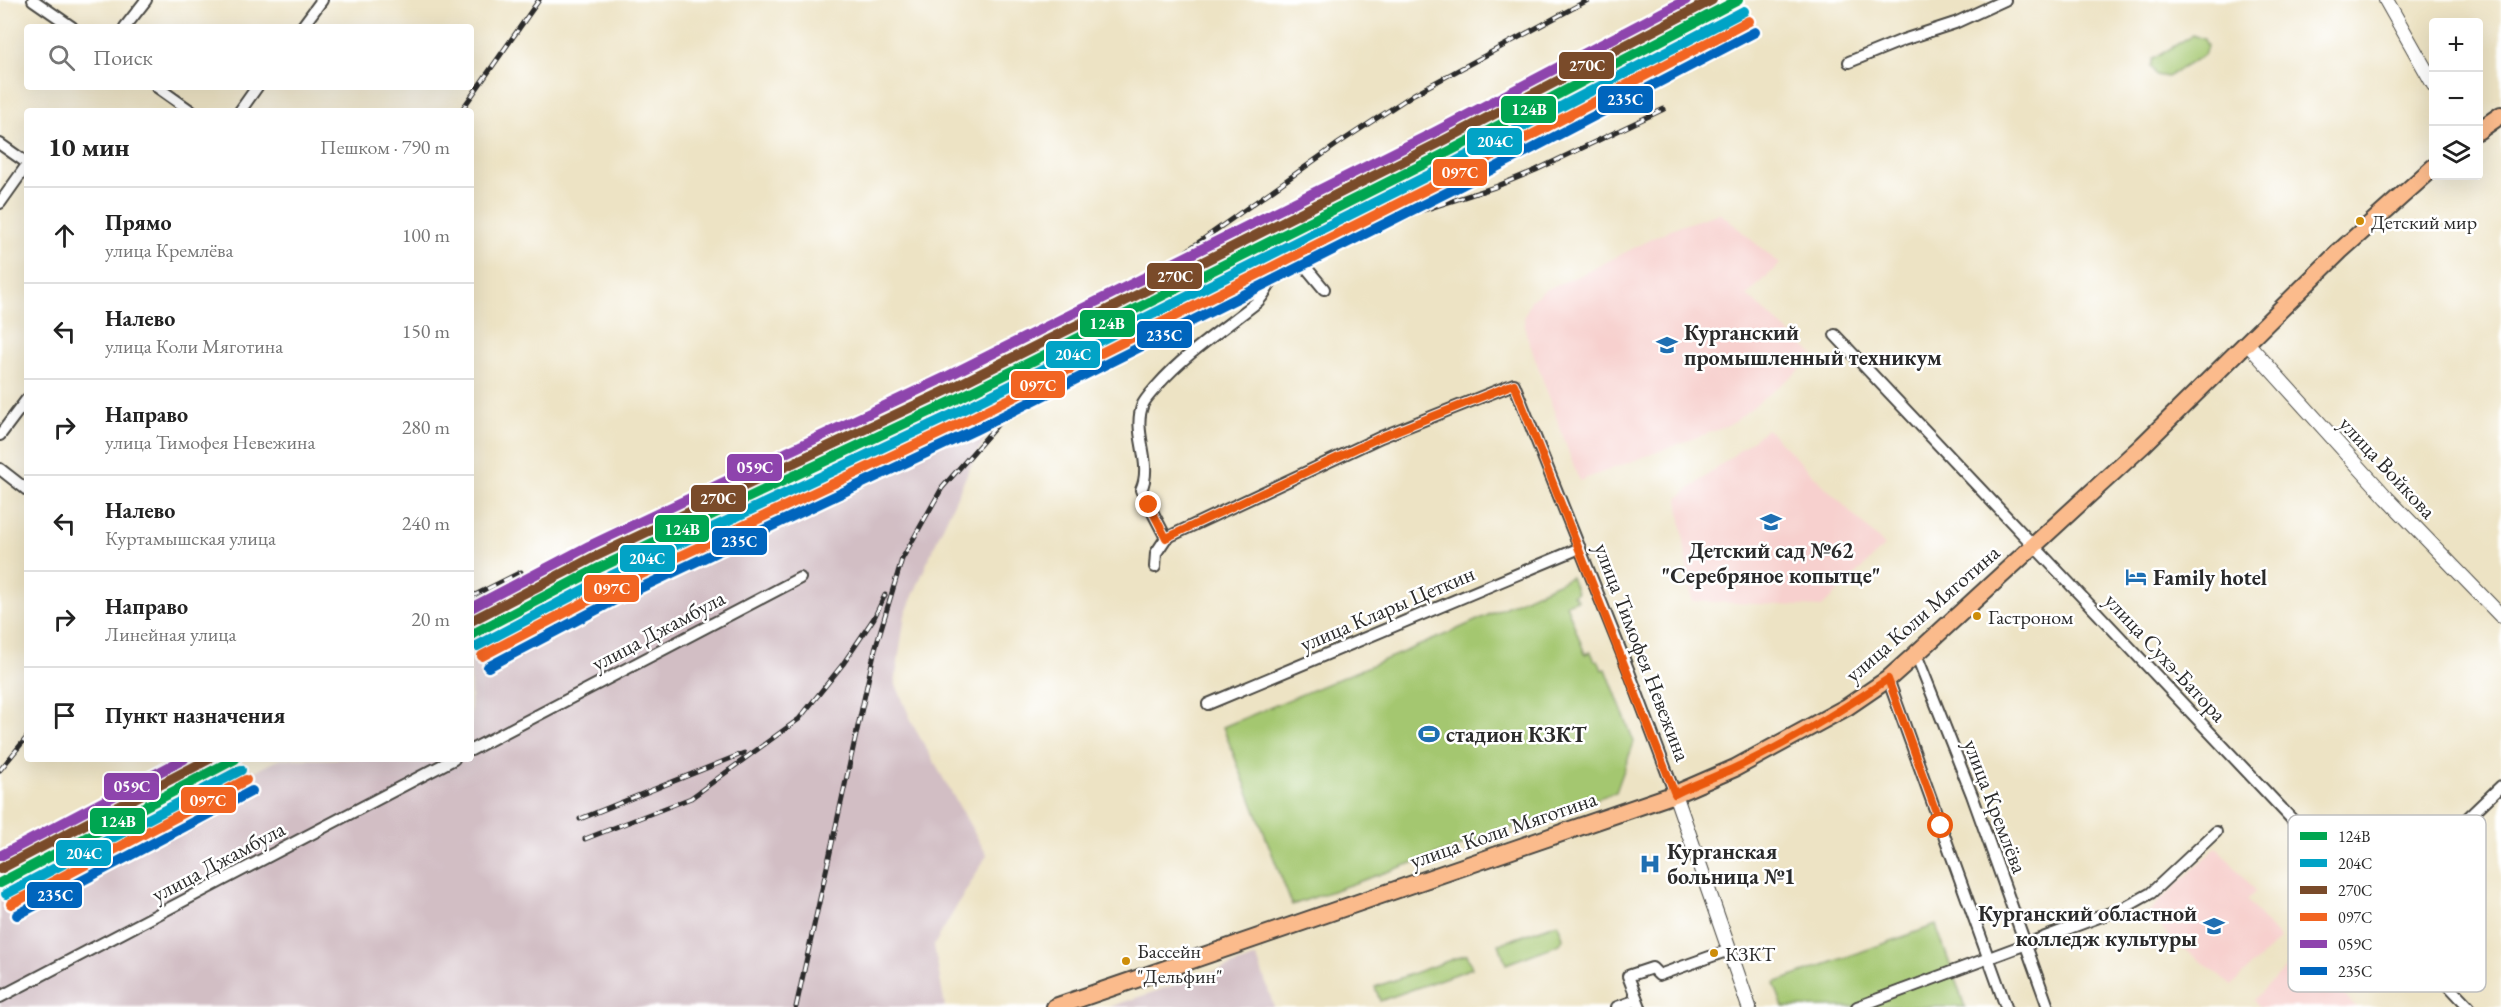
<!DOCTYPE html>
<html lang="ru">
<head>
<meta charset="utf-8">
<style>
  body { margin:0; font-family:"EB Garamond",serif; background:#f2f2f2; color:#222 }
  .controls { position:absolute; right:18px; top:18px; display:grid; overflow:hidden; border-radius:6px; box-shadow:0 6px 24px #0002 }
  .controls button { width:54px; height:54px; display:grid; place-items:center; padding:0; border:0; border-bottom:2px solid #e0e0e0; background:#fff; color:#222; font:30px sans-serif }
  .stop { position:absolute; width:18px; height:18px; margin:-14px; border:4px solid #ea580c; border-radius:50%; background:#fff }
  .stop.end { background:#ea580c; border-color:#fff; box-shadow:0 2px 6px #0008 }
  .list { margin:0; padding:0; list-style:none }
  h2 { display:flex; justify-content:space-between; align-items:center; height:78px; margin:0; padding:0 24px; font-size:26px }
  h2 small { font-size:20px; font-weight:400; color:#767676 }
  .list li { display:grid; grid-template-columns:39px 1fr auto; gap:18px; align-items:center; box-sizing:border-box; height:96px; padding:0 24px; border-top:2px solid #e0e0e0 }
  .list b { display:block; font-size:22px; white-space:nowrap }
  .list p { margin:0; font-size:20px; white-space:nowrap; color:#767676 }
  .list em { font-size:20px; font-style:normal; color:#767676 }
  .icon { flex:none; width:33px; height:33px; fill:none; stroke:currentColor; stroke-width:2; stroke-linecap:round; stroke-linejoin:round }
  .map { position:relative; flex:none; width:2501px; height:1007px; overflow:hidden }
  .search { position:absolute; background:#fff; box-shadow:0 6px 24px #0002; left:24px; top:24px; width:450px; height:66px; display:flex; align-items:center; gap:15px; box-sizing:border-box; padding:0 21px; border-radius:6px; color:#767676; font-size:22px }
  .panel { position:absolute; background:#fff; box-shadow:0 6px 24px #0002; left:24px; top:108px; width:450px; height:654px; border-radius:6px }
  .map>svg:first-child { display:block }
</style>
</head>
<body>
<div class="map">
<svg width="2501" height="1007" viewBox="0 0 2501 1007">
  <rect width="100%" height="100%" fill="#fff"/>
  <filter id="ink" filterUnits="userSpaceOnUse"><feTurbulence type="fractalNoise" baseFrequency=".0167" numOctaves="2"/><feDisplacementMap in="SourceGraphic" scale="12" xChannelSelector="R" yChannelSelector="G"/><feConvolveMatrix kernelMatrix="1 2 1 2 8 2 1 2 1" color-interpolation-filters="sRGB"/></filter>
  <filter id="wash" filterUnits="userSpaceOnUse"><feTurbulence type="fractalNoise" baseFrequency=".008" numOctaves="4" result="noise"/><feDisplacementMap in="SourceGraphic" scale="24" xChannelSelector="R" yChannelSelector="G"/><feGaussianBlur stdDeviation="1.35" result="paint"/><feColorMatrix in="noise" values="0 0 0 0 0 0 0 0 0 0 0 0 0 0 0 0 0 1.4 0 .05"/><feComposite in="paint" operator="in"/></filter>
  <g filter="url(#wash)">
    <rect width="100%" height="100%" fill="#ede3c4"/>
    <g fill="#f7d0ce">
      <polygon points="1720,213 1780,264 1747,295 1816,357 1730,425 1579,481 1526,333 1524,317 1531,300 1545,290 1583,274 1671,229"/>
      <polygon points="1767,429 1885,546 1822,607 1692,601 1678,498"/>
      <polygon points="2217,847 2256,891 2246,900 2280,939 2232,985 2175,942 2147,913"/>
      <polygon points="2303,952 2356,1007 2260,1007 2253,1000"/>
    </g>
    <g fill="#d2bec4">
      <polygon points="1005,402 974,459 932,551 905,615 895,682 914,727 987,855 934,945 945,1007 0,1007 0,897 51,868 280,759 471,759 471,662 826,486 922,447"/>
      <polygon points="1257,957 1274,1007 1109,1007"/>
    </g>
    <g fill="#a4c770" stroke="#68794e" stroke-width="1.5">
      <polygon points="2192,35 2204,39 2207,46 2204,55 2167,77 2156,75 2151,66 2153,59"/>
      <polygon points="1571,577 1577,593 1573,595 1578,600 1566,604 1585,654 1591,652 1595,661 1598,660 1602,670 1606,669 1634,742 1616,792 1292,905 1223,727 1449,633"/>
      <polygon points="1558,923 1563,938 1560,944 1506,964 1499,944"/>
      <polygon points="1936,925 1965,1007 1783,1007 1774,983"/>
      <polygon points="1467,954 1472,968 1380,1001 1375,987"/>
    </g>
  </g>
  <g filter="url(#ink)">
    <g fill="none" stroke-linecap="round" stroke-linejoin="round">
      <defs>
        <g id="minor">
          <polyline points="33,0 72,27"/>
          <polyline points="125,27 146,0"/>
          <polyline points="302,27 322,0"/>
          <polyline points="1849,62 1903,40 1955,23 2005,0"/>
          <polyline points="157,87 191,111"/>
          <polyline points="240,111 257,87"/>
          <polyline points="0,144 27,163"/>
          <polyline points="0,203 27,165"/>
          <polyline points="1835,335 2469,1007"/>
          <polyline points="0,435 27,399"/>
          <polyline points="0,469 27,490"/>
          <path d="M1166,538L1141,490C1154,462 1131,432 1143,404C1146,398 1152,392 1157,386C1186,353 1222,330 1256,303C1266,295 1269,281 1279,274C1286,268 1296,266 1304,265L1324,289"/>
          <polyline points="1155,567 1156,553 1166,538 1381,437 1514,384 1628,669 1675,794"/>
          <polyline points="1916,654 1972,795 2048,1007"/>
          <polyline points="1888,679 2006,1007"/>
          <polyline points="1208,704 1580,548"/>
          <polyline points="471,750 800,578"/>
          <polyline points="2375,907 2501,786"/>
          <polyline points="0,997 454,759"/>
          <polyline points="1617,1007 1637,1000"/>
          <polyline points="1640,1007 1628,976 1652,968 1659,975 1729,950"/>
          <polyline points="1857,1007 2126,907 2151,893 2216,832"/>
        </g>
        <g id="tertiary">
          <polyline points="2386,0 2434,85"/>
          <polyline points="2247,343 2387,498 2501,616"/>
          <polyline points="1675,794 1749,1007"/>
        </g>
        <g id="primary">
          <polyline points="2478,131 2501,115"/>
          <polyline points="1055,1007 1675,794 1735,768 1847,707 1888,679 1916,654 2143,445 2340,251 2434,167"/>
        </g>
      </defs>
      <use href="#minor" stroke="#484742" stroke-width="14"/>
      <use href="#tertiary" stroke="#484742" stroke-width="16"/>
      <use href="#primary" stroke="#484742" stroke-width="20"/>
      <use href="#minor" stroke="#fff" stroke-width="10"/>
      <use href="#tertiary" stroke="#fff" stroke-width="14"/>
      <use href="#primary" stroke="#fbbb8c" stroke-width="16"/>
      <defs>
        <g id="rail">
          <polyline points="461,111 539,0"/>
          <polyline points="1186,304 1271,266 1405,216 1495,187 1536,170 1664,109"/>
          <polyline points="938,386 1039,341 1127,293 1339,143 1414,94 1588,0"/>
          <polyline points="471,597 521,572"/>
          <polyline points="0,770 27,737"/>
          <polyline points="580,819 744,753"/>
          <polyline points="585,839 691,798 799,719 843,664 874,618 885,595"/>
          <polyline points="0,857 182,759"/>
          <polyline points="796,1007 875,649 902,559 942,488 998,424 1076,359"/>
        </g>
      </defs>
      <use href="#rail" stroke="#2b2b2b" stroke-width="5"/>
      <use href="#rail" stroke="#fff" stroke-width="3" stroke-dasharray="9" stroke-linecap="butt"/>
      <defs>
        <g id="rail-1">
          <polyline points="471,635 599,568 959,398 1446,153 1738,0"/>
          <polyline points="0,883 235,759"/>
        </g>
        <g id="rail-2">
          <polyline points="477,646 604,579 964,409 1451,164 1744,11"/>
          <polyline points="6,894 241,770"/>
        </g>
        <g id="rail-3">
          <polyline points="471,621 594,557 954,387 1441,142 1712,0"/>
          <polyline points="0,869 209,759"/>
        </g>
        <g id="rail-4">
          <polyline points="482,656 610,589 970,419 1457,174 1749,21"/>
          <polyline points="11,904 246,780"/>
        </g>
        <g id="rail-5">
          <polyline points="471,608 589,546 948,376 1435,132 1686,0"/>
          <polyline points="0,856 184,759"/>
        </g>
        <g id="rail-6">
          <polyline points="488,667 615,600 975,430 1462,185 1755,32"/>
          <polyline points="17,915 252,791"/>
        </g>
      </defs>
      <use href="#rail-1" stroke="#fff" stroke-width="15"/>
      <use href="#rail-2" stroke="#fff" stroke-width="15"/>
      <use href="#rail-3" stroke="#fff" stroke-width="15"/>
      <use href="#rail-4" stroke="#fff" stroke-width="15"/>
      <use href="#rail-5" stroke="#fff" stroke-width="15"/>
      <use href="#rail-6" stroke="#fff" stroke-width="15"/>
      <use href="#rail-1" stroke="#00a651" stroke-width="10"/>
      <use href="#rail-2" stroke="#02a3c6" stroke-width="10"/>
      <use href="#rail-3" stroke="#7a4b2a" stroke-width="10"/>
      <use href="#rail-4" stroke="#f26522" stroke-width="10"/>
      <use href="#rail-5" stroke="#8e44ad" stroke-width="10"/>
      <use href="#rail-6" stroke="#0065bd" stroke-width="10"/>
    </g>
  </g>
  <g fill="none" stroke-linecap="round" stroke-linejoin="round" filter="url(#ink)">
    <path stroke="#ea580c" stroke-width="8" d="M1149,505L1166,538L1381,437L1514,384L1675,794C1694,784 1715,777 1735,768C1788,743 1839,712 1888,679L1941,826"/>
  </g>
  <defs>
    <symbol id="university-bare" viewBox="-9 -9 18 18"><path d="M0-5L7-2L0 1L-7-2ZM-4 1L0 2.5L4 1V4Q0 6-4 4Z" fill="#1f6fb2" stroke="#fff" stroke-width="2.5" paint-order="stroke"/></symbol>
    <symbol id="school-bare" viewBox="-9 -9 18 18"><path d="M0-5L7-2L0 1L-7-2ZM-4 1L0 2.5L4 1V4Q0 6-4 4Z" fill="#1f6fb2" stroke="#fff" stroke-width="2.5" paint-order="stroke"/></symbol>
    <symbol id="hotel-bare" viewBox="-9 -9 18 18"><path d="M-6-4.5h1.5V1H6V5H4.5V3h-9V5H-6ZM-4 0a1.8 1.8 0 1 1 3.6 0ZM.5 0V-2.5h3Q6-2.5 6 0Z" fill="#1f6fb2" stroke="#fff" stroke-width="2.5" paint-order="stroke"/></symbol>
    <symbol id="stadium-bare" viewBox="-9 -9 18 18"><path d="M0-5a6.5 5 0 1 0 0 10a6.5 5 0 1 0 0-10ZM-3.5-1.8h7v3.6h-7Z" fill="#1f6fb2" stroke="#fff" stroke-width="2.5" paint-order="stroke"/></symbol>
    <symbol id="hospital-bare" viewBox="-9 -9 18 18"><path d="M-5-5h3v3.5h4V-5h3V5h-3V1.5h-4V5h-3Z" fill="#1f6fb2" stroke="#fff" stroke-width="2.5" paint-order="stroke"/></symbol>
  </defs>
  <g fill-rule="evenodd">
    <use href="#university-bare" x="1652" y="330" width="30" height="30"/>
    <use href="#school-bare" x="1756" y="507" width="30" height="30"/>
    <use href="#hotel-bare" x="2121" y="562" width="30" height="30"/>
    <use href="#stadium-bare" x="1414" y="719" width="30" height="30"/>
    <use href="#hospital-bare" x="1635" y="849" width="30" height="30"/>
    <use href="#university-bare" x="2199" y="911" width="30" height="30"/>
  </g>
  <g fill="#ce8d09" stroke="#fff" stroke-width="2">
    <circle cx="2360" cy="221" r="5"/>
    <circle cx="1977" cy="616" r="5"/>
    <circle cx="1714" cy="953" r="5"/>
    <circle cx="1126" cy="961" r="5"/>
  </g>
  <g text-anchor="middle" stroke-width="5" stroke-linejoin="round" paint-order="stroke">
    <g font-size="20" fill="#2b2b2b" stroke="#fff" text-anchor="start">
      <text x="2371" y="229">Детский мир</text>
      <text x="1988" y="624">Гастроном</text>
      <text x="1137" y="958">Бассейн<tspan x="1137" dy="25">"Дельфин"</tspan></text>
      <text x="1725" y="961">КЗКТ</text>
    </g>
    <g font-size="22" font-weight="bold" fill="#2b2b2b" stroke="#fff" text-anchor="start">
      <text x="1684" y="340">Курганский<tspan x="1684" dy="25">промышленный техникум</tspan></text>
      <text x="1771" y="558" text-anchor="middle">Детский сад №62<tspan x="1771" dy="25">"Серебряное копытце"</tspan></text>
      <text x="2153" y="585">Family hotel</text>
      <text x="1446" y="742">стадион КЗКТ</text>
      <text x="1667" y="859">Курганская<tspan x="1667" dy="25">больница №1</tspan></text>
      <text x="2197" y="921" text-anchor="end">Курганский областной<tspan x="2197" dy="25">колледж культуры</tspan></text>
    </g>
    <g font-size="22" fill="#2b2b2b" stroke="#fff">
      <text transform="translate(2388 467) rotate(47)" y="8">улица Войкова</text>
      <text transform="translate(1387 608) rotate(-23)" y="8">улица Клары Цеткин</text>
      <text transform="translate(1922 613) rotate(-41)" y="8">улица Коли Мяготина</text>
      <text transform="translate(658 630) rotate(-28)" y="8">улица Джамбула</text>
      <text transform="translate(1643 652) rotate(69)" y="8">улица Тимофея Невежина</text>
      <text transform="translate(2166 657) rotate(47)" y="8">улица Сухэ-Батора</text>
      <text transform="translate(1996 806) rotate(69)" y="8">улица Кремлёва</text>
      <text transform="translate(1503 829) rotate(-19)" y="8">улица Коли Мяготина</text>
      <text transform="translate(218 861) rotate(-28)" y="8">улица Джамбула</text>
    </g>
  </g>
  <rect x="2288" y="815" width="198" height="177" rx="9" fill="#fff" stroke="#bfbfbf" stroke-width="1.5"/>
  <rect x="2300" y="832" width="27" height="8" fill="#00a651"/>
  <rect x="2300" y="859" width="27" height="8" fill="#02a3c6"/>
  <rect x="2300" y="886" width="27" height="8" fill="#7a4b2a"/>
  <rect x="2300" y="913" width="27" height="8" fill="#f26522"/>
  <rect x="2300" y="940" width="27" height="8" fill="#8e44ad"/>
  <rect x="2300" y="967" width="27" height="8" fill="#0065bd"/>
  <g font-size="16" fill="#2b2b2b">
    <text x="2338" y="842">124В</text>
    <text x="2338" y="869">204С</text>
    <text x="2338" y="896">270С</text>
    <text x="2338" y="923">097С</text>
    <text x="2338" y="950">059С</text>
    <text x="2338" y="977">235С</text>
  </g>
  <g stroke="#fff" stroke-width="2">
    <rect x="1558" y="51" width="57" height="29" rx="6" fill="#7a4b2a"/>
    <rect x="1597" y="85" width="57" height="29" rx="6" fill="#0065bd"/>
    <rect x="1500" y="95" width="57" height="29" rx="6" fill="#00a651"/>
    <rect x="1466" y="127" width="57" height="29" rx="6" fill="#02a3c6"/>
    <rect x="1432" y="158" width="56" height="29" rx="6" fill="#f26522"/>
    <rect x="1146" y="262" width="57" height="28" rx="6" fill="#7a4b2a"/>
    <rect x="1079" y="309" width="57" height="29" rx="6" fill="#00a651"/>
    <rect x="1136" y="320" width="57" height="29" rx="6" fill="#0065bd"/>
    <rect x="1045" y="340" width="56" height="29" rx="6" fill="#02a3c6"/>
    <rect x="1010" y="370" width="56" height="29" rx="6" fill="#f26522"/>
    <rect x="726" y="453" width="57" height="29" rx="6" fill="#8e44ad"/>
    <rect x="690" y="484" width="57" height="29" rx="6" fill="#7a4b2a"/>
    <rect x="654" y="514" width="56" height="29" rx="6" fill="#00a651"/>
    <rect x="711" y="527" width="57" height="29" rx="6" fill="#0065bd"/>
    <rect x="619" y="544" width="57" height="29" rx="6" fill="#02a3c6"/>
    <rect x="583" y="574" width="57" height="29" rx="6" fill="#f26522"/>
    <rect x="103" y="772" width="57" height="29" rx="6" fill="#8e44ad"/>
    <rect x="180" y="786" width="57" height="28" rx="6" fill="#f26522"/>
    <rect x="89" y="807" width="57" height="28" rx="6" fill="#00a651"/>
    <rect x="55" y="839" width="57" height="28" rx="6" fill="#02a3c6"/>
    <rect x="26" y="881" width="57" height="28" rx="6" fill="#0065bd"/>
  </g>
  <g font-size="16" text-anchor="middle" font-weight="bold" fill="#fff">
    <text x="1587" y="71">270С</text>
    <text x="1625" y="105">235С</text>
    <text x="1529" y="115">124В</text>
    <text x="1495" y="147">204С</text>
    <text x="1460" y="178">097С</text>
    <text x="1175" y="282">270С</text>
    <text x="1107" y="329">124В</text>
    <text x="1164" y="341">235С</text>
    <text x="1073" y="360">204С</text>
    <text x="1038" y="391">097С</text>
    <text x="755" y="473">059С</text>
    <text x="718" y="504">270С</text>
    <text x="682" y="535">124В</text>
    <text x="739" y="547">235С</text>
    <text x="647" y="564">204С</text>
    <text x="612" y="594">097С</text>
    <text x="132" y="792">059С</text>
    <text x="208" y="806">097С</text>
    <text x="118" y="827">124В</text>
    <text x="84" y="859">204С</text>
    <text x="55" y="901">235С</text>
  </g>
</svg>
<div class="controls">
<button>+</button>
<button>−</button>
<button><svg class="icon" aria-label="layers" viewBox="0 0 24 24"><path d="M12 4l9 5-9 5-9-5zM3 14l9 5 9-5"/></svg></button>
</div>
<div class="stop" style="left:1941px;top:826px"></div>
<div class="stop end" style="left:1149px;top:505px"></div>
<div class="search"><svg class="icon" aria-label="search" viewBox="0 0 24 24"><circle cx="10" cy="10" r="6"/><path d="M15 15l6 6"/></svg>Поиск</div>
<section class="panel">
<h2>10 мин<small>Пешком · 790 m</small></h2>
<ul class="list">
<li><svg class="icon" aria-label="ahead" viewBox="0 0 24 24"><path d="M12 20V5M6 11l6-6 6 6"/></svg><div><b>Прямо</b><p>улица Кремлёва</p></div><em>100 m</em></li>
<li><svg class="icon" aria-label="left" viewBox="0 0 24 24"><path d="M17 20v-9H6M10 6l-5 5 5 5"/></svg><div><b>Налево</b><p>улица Коли Мяготина</p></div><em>150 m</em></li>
<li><svg class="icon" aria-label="right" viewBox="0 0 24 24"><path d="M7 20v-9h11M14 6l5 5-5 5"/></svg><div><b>Направо</b><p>улица Тимофея Невежина</p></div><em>280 m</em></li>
<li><svg class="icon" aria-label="left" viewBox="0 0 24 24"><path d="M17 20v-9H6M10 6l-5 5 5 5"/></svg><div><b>Налево</b><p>Куртамышская улица</p></div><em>240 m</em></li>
<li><svg class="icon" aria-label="right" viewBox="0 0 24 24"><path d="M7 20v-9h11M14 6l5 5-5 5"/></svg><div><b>Направо</b><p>Линейная улица</p></div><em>20 m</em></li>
<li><svg class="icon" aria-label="arrive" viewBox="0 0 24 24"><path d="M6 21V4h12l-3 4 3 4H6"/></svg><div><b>Пункт назначения</b></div></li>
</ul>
</section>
</div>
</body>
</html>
